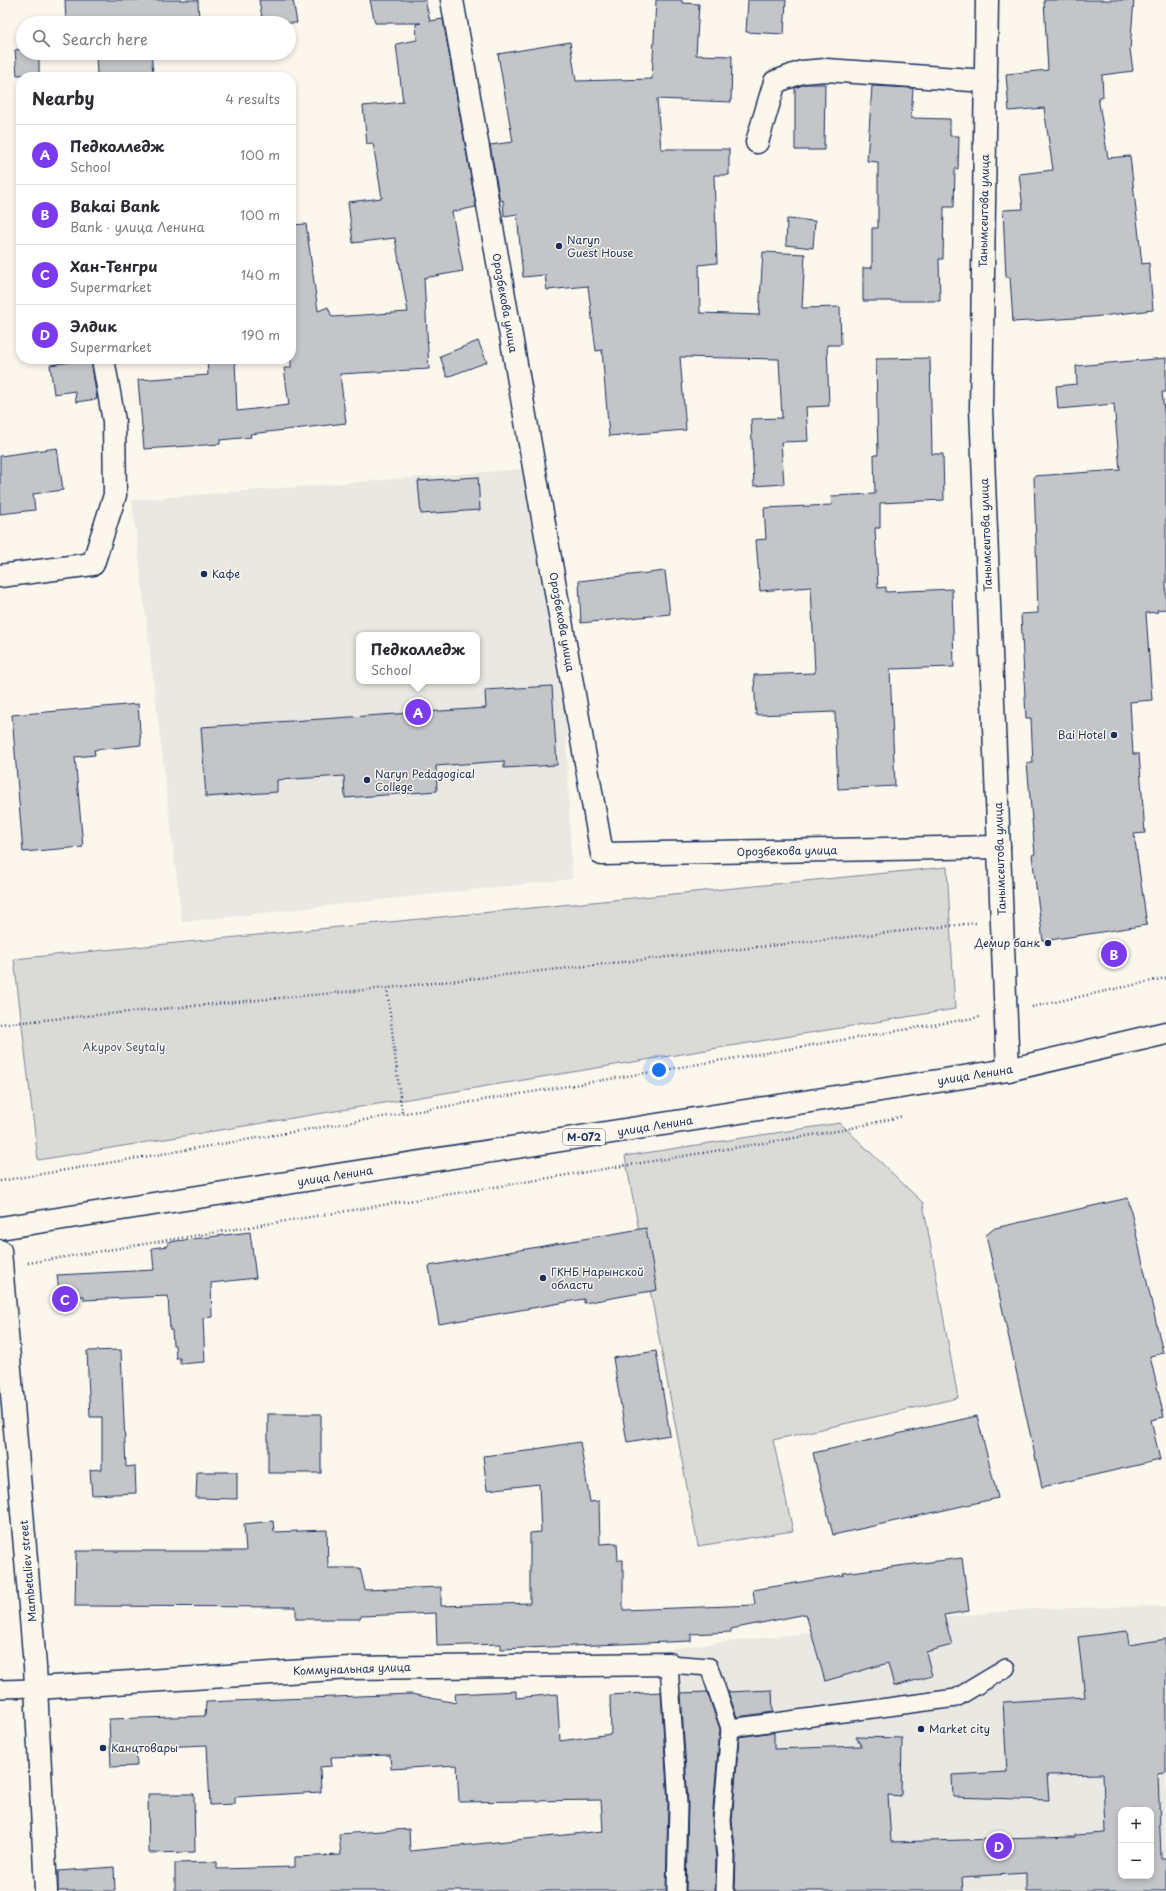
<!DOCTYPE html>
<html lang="en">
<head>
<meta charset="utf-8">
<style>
  body { margin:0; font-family:"Playpen Sans",sans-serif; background:#f7f7f7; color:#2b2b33 }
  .controls { position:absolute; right:12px; bottom:12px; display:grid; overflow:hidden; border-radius:8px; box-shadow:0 2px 6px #0003 }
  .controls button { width:36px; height:36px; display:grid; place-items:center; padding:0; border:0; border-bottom:1px solid #e1e1e2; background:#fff; color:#2b2b33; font:20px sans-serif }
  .you { position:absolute; left:659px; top:1070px; width:14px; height:14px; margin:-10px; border:3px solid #fff; border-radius:50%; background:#1a73e8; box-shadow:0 0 0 6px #1a73e833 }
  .badge { display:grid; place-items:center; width:26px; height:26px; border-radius:50%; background:#7c3aed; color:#fff; font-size:13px; font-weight:700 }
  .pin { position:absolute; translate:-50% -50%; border:2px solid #fff; box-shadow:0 1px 4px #0006 }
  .popup { position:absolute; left:356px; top:632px; width:124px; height:52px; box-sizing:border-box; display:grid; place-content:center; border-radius:8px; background:#fff; filter:drop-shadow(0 1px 3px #0005); font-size:13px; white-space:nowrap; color:#7c7c81 }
  .popup b { font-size:15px; color:#2b2b33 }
  .popup::after { content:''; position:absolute; left:50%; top:100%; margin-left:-8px; border:8px solid transparent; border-top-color:#fff }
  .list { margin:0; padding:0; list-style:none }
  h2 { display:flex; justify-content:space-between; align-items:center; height:52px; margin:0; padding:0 16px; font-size:17px }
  h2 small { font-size:13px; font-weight:400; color:#7c7c81 }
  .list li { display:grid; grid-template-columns:26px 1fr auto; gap:12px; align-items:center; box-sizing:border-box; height:60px; padding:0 16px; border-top:1px solid #e1e1e2 }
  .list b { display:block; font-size:15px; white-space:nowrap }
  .list p { margin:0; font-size:13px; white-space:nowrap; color:#7c7c81 }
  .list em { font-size:13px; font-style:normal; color:#7c7c81 }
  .icon { flex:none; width:22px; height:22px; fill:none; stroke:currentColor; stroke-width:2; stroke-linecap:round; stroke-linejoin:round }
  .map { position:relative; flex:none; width:1166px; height:1891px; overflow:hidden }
  .search { position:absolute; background:#fff; box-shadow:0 2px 6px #0003; left:16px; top:16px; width:280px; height:44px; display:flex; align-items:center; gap:10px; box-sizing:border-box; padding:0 14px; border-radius:22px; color:#7c7c81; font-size:15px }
  .panel { position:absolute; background:#fff; box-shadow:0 2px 6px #0003; left:16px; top:72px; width:280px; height:292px; border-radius:16px }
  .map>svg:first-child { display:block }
</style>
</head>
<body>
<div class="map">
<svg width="1166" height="1891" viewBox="0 0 1166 1891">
  <rect width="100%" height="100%" fill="#fbf7ec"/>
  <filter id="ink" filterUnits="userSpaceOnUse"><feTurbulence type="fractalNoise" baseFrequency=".025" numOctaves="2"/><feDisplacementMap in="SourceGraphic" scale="8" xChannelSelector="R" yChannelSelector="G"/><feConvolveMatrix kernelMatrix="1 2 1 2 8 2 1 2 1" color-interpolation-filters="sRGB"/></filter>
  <g filter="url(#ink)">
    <g fill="#eae8e2" fill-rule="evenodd">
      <path d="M522,469L564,679L572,879L182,922L132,500ZM359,635H477V681H359Z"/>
      <path d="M1166,1606V1891H686L672,1648L956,1616L1030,1609ZM1121,1810H1151V1876H1121Z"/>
    </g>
    <g fill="#dadad7" stroke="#7a849a">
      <polygon points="947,867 955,1009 38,1160 14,959"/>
      <polygon points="840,1123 923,1203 958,1398 773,1440 793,1531 698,1546 625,1156"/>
    </g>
    <g fill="#c3c5c9" stroke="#1b2f5e" fill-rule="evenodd">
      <polygon points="65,0 198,0 199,23 66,23"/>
      <polygon points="259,0 293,0 297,23 263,23"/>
      <polygon points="370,0 425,0 430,21 443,19 476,207 452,212 463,271 424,278 429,369 340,374 346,423 250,434 251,437 220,440 220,444 144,449 138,380 208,375 207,359 235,359 237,411 289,405 284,368 291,368 291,225 306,224 318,311 328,307 332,317 408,312 395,238 353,243 348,202 382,198 373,143 367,144 363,106 403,102 396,44 417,40 416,24 421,23 375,23"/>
      <polygon points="656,0 682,0 682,3 699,4 696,55 732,56 731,102 657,99 661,149 729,149 729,175 714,175 717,263 699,265 700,313 759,315 763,252 805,254 802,308 840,307 841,345 827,345 829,406 806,407 808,441 781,442 784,484 754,486 751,419 782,418 779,359 680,357 686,430 609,436 602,350 596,351 588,286 547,290 545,275 523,277 517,214 504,216 503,200 500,201 490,145 513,142 498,54 570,42 576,81 652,79"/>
      <polygon points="748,0 786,0 784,34 746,32"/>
      <polygon points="1044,0 1134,0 1130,49 1133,71 1102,75 1103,97 1098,97 1108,158 1130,156 1142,264 1149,263 1153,310 1092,317 1013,322 1010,277 1006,277 1003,210 1023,209 1019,174 1053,170 1044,108 1009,111 1006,74 1048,70"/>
      <polygon points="23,49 23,53 39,53 39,74 17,75 15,50"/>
      <polygon points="96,53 151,53 153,73 97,76"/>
      <polygon points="805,84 825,84 824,150 795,150 795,88"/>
      <polygon points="872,86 913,88 911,118 950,119 950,136 959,136 958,169 955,169 954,207 944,207 943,259 939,259 940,301 863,301 863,268 872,268 872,228 878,228 878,162 867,161"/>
      <polygon points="787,219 815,221 813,248 786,245"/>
      <polygon points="478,341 487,362 447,377 440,356"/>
      <polygon points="930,358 932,454 943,454 944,500 880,503 880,528 875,528 878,588 886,587 886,592 952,589 954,667 890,669 895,786 838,789 835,712 756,715 754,675 815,673 811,587 760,591 756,540 766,539 764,508 832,505 831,496 875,494 874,455 878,455 876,359"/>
      <polygon points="1166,358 1166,392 1162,392 1166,430 1166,609 1157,610 1158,612 1146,613 1152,700 1130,702 1133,754 1139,754 1145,833 1134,834 1147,925 1043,941 1032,855 1035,854 1027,763 1033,763 1031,718 1026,718 1021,614 1038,613 1034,476 1120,470 1114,404 1058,409 1056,386 1077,384 1076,366"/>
      <polygon points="71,359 91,359 97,399 76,402 75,391 54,394 50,365 71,362"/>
      <polygon points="57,448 63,490 33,494 35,510 0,514 0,456"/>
      <polygon points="478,477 480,510 421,514 418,481"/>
      <polygon points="665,571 670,614 581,623 579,581"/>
      <polygon points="552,686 557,765 504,768 504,761 436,766 437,791 345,798 344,776 277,780 277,792 206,797 201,727 486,708 485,690"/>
      <polygon points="138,704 141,745 94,750 95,755 75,757 83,847 23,852 12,715"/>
      <polygon points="1128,1198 1163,1353 1150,1356 1164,1417 1151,1420 1160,1460 1042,1487 986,1235 995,1228"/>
      <polygon points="646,1228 657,1290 584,1303 584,1299 439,1324 429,1266"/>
      <polygon points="250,1232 256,1278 211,1283 212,1317 203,1318 205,1362 180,1364 180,1358 176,1358 175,1345 173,1345 172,1330 170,1330 168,1296 84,1300 84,1296 60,1299 57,1275 154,1270 152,1248 168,1246 168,1242"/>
      <polygon points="121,1350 126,1467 135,1466 136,1493 92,1495 90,1470 102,1469 102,1417 90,1417 87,1351"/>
      <polygon points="656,1351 670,1435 627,1442 613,1358"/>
      <rect x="268" y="1414" width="53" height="59"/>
      <polygon points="977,1416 998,1498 833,1535 813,1453"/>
      <polygon points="580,1442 590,1502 599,1501 600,1544 617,1543 618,1560 623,1560 623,1610 755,1605 753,1590 844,1575 843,1573 962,1558 969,1611 944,1615 952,1645 926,1652 932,1676 894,1686 888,1663 825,1681 806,1614 731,1629 731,1632 691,1634 691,1641 501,1649 501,1644 437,1646 436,1613 361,1616 360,1619 296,1619 296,1607 75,1606 76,1551 246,1551 244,1524 273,1521 274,1532 327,1530 328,1568 360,1568 365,1590 441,1587 441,1606 530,1603 530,1533 541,1532 539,1484 487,1490 483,1456 536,1450 535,1449"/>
      <polygon points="197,1472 237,1472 237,1499 196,1498"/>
      <path d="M1127,1631L1129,1645L1166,1639V1772L1158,1773L1161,1858H1166V1891H1026V1873L962,1877L963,1891H735L736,1856L732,1821L739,1737L774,1732V1749L861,1746L856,1737L902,1738L901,1796L888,1795L891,1842L1075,1837V1835L1105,1833L1103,1774L1047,1775L1049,1800L953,1797L952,1775L1007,1772L1003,1702L1085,1697L1078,1637ZM1121,1810H1151V1876H1121Z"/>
      <polygon points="772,1690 773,1712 737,1717 728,1692"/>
      <polygon points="516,1691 516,1698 557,1694 560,1741 611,1734 610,1695 661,1692 668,1804 666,1891 175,1891 175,1863 217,1862 217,1869 295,1867 295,1857 341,1855 339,1834 409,1829 410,1851 603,1831 601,1800 459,1802 457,1765 391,1769 390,1755 331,1757 332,1766 320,1767 321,1792 235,1797 235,1804 210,1805 207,1745 136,1748 137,1766 111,1767 109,1719 205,1716 206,1702 411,1694 456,1703 455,1694"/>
      <polygon points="707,1692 720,1729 712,1820 716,1857 715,1891 686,1891 688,1803 681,1693"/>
      <polygon points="148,1794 194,1794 195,1852 149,1853"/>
      <polygon points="114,1867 115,1891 58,1891 58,1871"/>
    </g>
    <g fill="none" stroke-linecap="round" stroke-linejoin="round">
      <defs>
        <g id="service">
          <polyline points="0,1689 37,1688"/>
          <polyline points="730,1728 956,1698 1006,1668"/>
          <polyline points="676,1891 678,1804 669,1664 709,1667 730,1728 722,1821 726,1857 725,1891"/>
        </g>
        <g id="minor">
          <polyline points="452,0 602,854 999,847"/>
          <polyline points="987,0 981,408 1008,1070"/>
          <polyline points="757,142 775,82 802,72 826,70 986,81"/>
          <polyline points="0,576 93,564 115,495 114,421 103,359"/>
          <polyline points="0,1251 35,1666 46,1891"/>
          <polyline points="37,1688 350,1668 669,1664"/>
        </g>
        <polyline id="primary" points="0,1228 1008,1070 1166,1033"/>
      </defs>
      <use href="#service" stroke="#1b2f5e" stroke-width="20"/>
      <use href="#minor" stroke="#1b2f5e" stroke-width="25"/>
      <use href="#primary" stroke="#1b2f5e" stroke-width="25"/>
      <g stroke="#1b2f5e" stroke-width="2.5" stroke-dasharray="1 3" stroke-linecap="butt">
        <polyline points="387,988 402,1114"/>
        <polyline points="1032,1007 1166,978"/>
        <polyline points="0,1024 387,988 976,923"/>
        <polyline points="0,1181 980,1017"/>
        <polyline points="28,1263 843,1130 903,1116"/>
      </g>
      <use href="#service" stroke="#fbf7ec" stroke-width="17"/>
      <use href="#minor" stroke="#fbf7ec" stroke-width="22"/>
      <use href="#primary" stroke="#fbf7ec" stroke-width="22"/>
    </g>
  </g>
  <g fill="#1b2f5e" stroke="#fbf7ec" stroke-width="1.5">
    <circle cx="559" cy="246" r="4"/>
    <circle cx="204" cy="574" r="4"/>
    <circle cx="1114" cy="735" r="4"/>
    <circle cx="367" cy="780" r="4"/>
    <circle cx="1048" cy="943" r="4"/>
    <circle cx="543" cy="1278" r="4"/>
    <circle cx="921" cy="1729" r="4"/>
    <circle cx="103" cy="1748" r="4"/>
  </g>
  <g text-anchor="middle" stroke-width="3" stroke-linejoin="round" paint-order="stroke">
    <rect fill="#fbf7ec" stroke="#5e6b89" stroke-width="1" x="563" y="1129" width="42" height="16" rx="3"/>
    <g font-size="10" font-weight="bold" fill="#1b2f5e">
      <text x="584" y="1141">М-072</text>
    </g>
    <g font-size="11" fill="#1b2f5e" stroke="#fbf7ec">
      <text transform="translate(984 211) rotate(-89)" y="4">Танымсеитова улица</text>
      <text transform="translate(505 303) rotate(80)" y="4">Орозбекова улица</text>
      <text transform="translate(986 535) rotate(-92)" y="4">Танымсеитова улица</text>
      <text transform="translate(562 622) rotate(80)" y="4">Орозбекова улица</text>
      <text transform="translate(787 851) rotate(-1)" y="4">Орозбекова улица</text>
      <text transform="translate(1000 859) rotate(-92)" y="4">Танымсеитова улица</text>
      <text transform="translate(975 1075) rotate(-9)" y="4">улица Ленина</text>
      <text transform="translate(655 1126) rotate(-9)" y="4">улица Ленина</text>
      <text transform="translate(335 1176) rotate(-9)" y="4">улица Ленина</text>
      <text transform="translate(28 1571) rotate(-95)" y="4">Mambetaliev street</text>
      <text transform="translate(352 1669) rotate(-2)" y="4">Коммунальная улица</text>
    </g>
    <g font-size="11" fill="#1b2f5e" stroke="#fbf7ec" text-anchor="start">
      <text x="567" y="244">Naryn<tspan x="567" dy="13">Guest House</tspan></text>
      <text x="212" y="578">Кафе</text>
      <text x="1106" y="739" text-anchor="end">Bai Hotel</text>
      <text x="375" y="778">Naryn Pedagogical<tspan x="375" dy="13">College</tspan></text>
      <text x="1040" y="947" text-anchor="end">Демир банк</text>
      <text x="551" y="1276">ГКНБ Нарынской<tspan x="551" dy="13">области</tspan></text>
      <text x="929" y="1733">Market city</text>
      <text x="111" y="1752">Канцтовары</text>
    </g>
    <g font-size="11" fill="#415176" stroke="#fbf7ec">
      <text x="124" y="1051">Akypov Seytaly</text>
    </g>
  </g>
</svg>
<div class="controls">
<button>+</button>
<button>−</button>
</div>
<div class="you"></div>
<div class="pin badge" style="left:418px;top:712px">A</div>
<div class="popup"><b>Педколледж</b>School</div>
<div class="pin badge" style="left:1114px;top:954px">B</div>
<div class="pin badge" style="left:65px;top:1299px">C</div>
<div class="pin badge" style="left:999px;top:1846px">D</div>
<div class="search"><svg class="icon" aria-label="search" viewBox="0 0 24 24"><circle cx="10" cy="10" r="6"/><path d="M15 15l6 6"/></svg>Search here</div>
<section class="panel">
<h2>Nearby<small>4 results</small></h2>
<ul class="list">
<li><span class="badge">A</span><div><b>Педколледж</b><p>School</p></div><em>100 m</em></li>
<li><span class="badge">B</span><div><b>Bakai Bank</b><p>Bank · улица Ленина</p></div><em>100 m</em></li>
<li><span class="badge">C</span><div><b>Хан-Тенгри</b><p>Supermarket</p></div><em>140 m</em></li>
<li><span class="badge">D</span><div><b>Элдик</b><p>Supermarket</p></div><em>190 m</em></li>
</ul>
</section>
</div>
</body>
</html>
